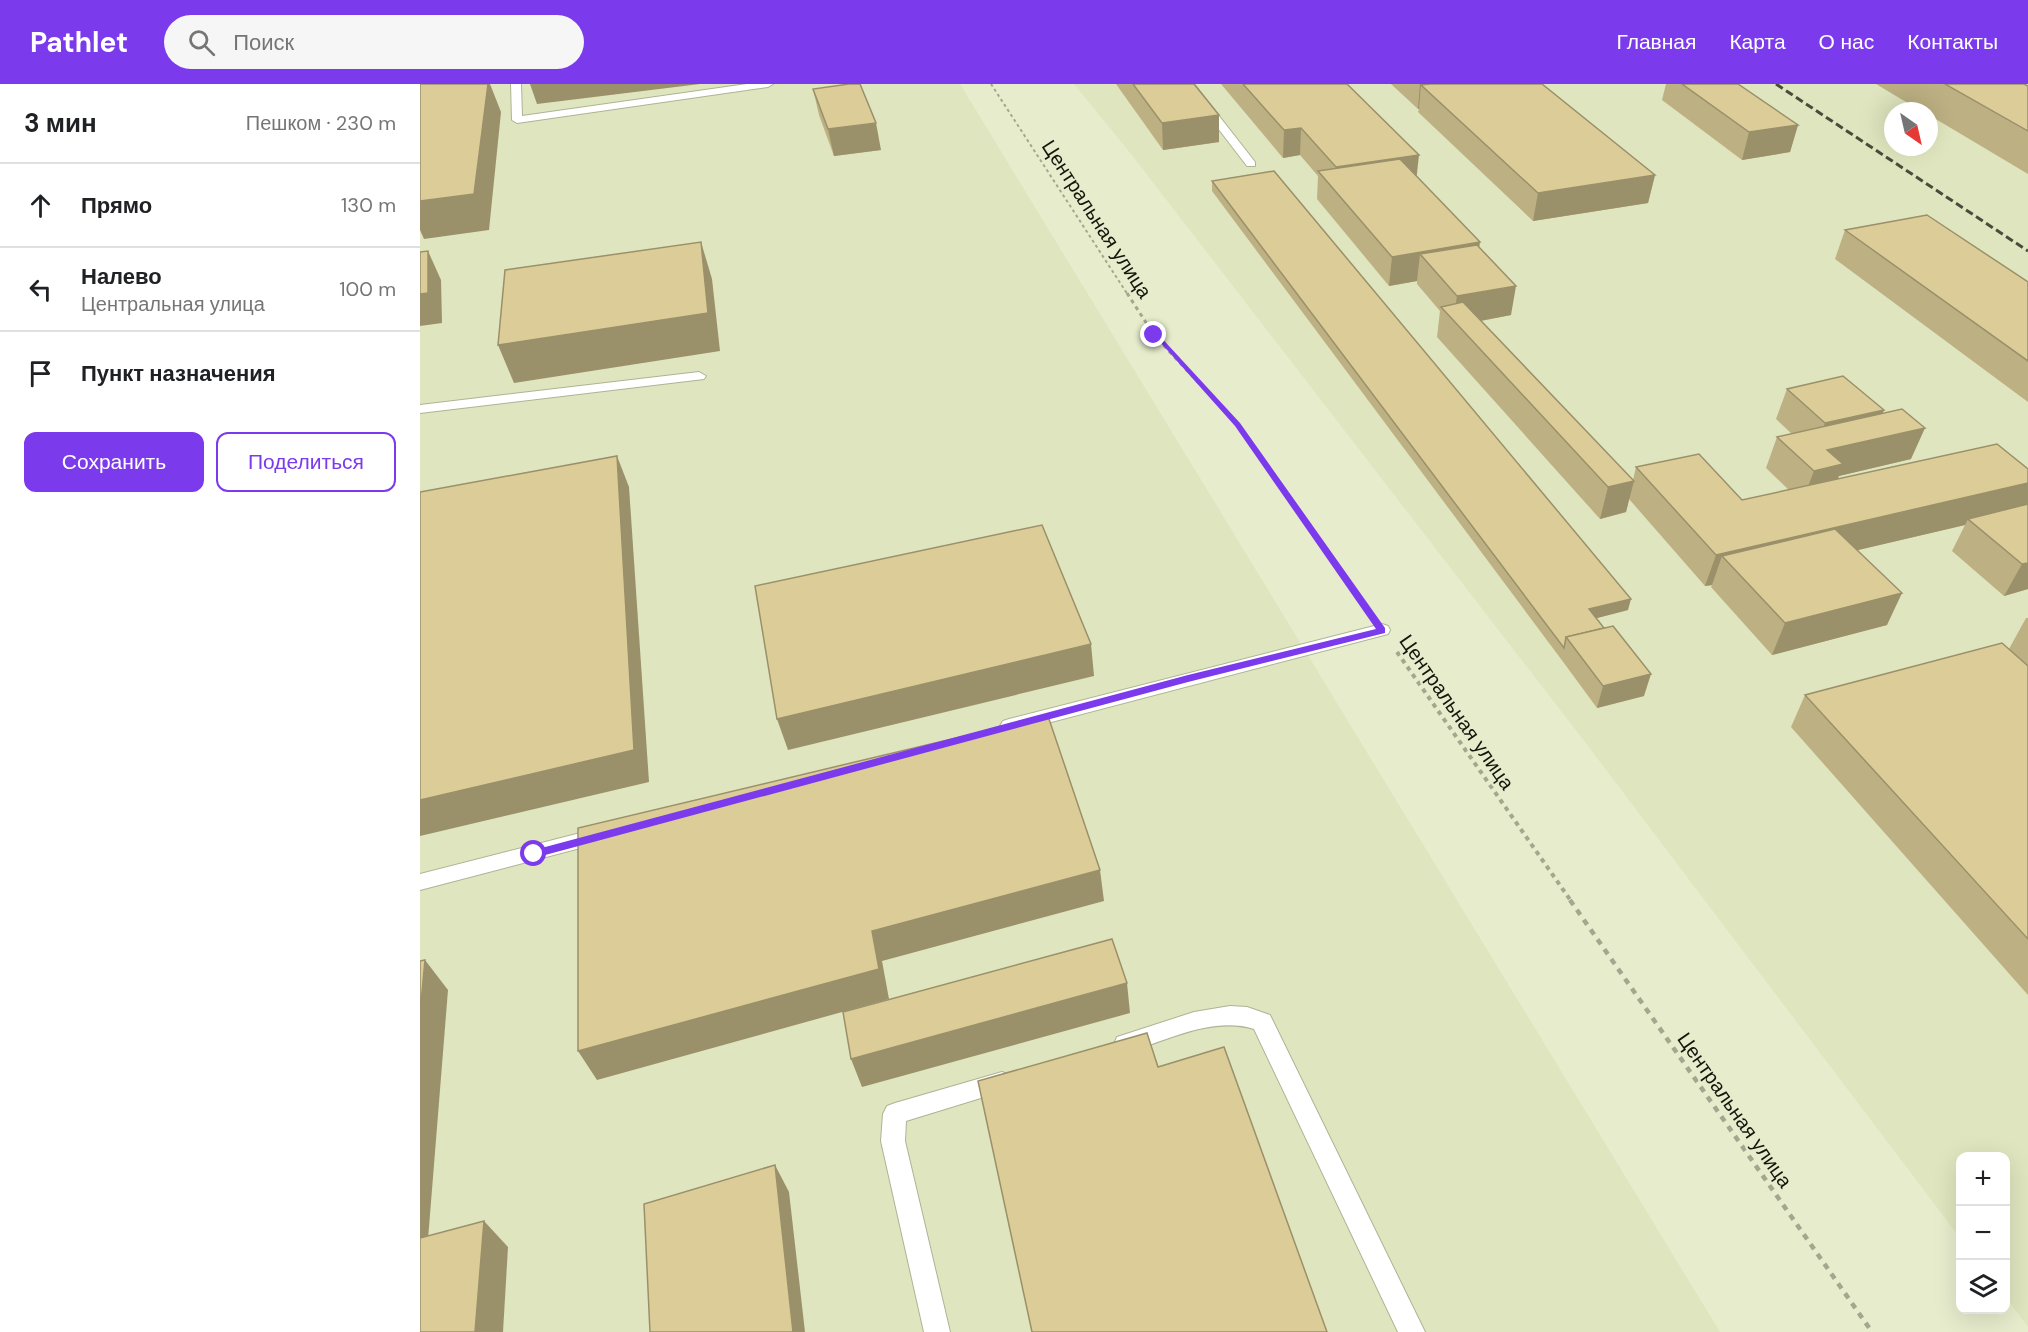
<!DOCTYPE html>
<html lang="ru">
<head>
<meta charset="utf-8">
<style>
  body { margin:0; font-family:"DM Sans",sans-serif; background:#f6f6f6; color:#202124 }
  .controls { position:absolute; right:18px; bottom:18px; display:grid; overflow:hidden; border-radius:12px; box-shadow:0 6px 24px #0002 }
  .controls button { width:54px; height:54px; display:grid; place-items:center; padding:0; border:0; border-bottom:2px solid #e0e0e0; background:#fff; color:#202124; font:30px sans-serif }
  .compass { position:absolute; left:1464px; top:18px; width:54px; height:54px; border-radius:50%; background:#fff; box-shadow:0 6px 24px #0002; rotate:146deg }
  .stop { position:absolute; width:18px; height:18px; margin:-14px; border:4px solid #7c3aed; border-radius:50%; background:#fff }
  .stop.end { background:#7c3aed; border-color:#fff; box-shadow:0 2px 6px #0008 }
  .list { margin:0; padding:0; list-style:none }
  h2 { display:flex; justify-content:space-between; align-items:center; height:78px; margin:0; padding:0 24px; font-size:26px }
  h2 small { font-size:20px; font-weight:400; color:#757577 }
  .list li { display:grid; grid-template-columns:39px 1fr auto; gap:18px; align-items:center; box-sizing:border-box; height:84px; padding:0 24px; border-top:2px solid #e0e0e0 }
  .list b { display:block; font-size:22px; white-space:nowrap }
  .list p { margin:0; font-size:20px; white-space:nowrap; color:#757577 }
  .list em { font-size:20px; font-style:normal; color:#757577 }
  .actions { display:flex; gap:12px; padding:18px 24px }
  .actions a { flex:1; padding:14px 0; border:2px solid #7c3aed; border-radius:12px; text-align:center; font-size:21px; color:#7c3aed }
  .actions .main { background:#7c3aed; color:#fff }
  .icon { flex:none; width:33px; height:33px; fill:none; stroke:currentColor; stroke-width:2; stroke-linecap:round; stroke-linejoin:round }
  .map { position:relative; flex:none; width:1608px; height:1248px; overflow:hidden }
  header { display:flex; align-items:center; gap:36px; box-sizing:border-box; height:84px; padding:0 30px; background:#7c3aed; color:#fff }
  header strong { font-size:28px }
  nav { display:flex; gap:33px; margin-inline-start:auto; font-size:21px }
  .search { width:420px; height:54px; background:#f6f6f6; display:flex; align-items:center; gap:15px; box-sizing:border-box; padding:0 21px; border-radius:33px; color:#757577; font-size:22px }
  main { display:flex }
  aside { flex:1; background:#fff }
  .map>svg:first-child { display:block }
</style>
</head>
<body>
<header>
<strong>Pathlet</strong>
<div class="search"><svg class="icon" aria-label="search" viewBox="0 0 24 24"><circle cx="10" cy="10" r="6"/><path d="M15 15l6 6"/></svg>Поиск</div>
<nav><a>Главная</a><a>Карта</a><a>О нас</a><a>Контакты</a></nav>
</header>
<main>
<aside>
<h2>3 мин<small>Пешком · 230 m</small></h2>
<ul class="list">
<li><svg class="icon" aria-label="ahead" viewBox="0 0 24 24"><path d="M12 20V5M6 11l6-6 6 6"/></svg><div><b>Прямо</b></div><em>130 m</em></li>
<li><svg class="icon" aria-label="left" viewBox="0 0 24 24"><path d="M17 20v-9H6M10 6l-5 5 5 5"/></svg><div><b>Налево</b><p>Центральная улица</p></div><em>100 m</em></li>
<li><svg class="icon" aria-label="arrive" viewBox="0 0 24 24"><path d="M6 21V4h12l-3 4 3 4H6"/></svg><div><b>Пункт назначения</b></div></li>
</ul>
<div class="actions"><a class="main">Сохранить</a><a>Поделиться</a></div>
</aside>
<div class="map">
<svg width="1608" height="1248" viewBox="0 0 1608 1248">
  <rect width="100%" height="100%" fill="#e7eccd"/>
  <g fill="#dfe5be" fill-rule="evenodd">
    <polygon points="0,0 540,0 1300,1248 0,1248"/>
    <path d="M654,0H1608V1243L1586,1214V1072H1540V1154L1168,662L711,70ZM1473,27H1509V63H1473Z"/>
  </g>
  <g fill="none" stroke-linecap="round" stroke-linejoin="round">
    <defs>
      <g id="service">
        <polygon points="91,0 101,0 102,32 327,0 353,0 348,3 97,39 92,36"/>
        <polygon points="764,0 774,0 835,78 835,82 827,82"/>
        <polygon points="279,288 286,292 284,295 0,329 0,321"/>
        <polygon points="962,540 968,542 970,546 968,550 589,649 583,647 580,642 583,637 589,635"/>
        <polygon points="180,744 187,747 190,752 187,757 0,806 0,790"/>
        <path d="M810,922L827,923L850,931L1005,1248H978L834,945C793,932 744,957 705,970L697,967L694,960L697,953L774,928Z"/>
        <polygon points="582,988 590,991 593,998 590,1005 486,1037 485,1057 530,1248 504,1248 461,1057 463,1030 467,1022 475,1019"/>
      </g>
    </defs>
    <use href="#service" stroke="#afb395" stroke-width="2"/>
    <polyline stroke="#a3a78e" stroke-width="2" stroke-dasharray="3 3" stroke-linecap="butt" points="571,0 708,211"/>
    <polyline stroke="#a3a78e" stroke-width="3" stroke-dasharray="4 4" stroke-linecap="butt" points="707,209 734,251 818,341 914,478"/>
    <g stroke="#a3a78e" stroke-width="4" stroke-dasharray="4.5 4.5" stroke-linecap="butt">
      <polyline points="913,476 945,522"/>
      <polyline points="977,568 1151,817"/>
    </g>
    <polyline stroke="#a3a78e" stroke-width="4.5" stroke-dasharray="6 6" stroke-linecap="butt" points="1150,816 1452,1248"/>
    <use href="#service" fill="#fff" fill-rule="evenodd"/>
    <polyline stroke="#494b3b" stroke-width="3" stroke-dasharray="8 4" stroke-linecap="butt" points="1356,0 1608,167"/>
  </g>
  <g fill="#bdb083">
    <polygon points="696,0 774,0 799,58 743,66"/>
    <polygon points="801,0 927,0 996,92 1059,163 1091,231 1061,237 1213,396 1216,383 1322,416 1369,406 1346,384 1357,353 1372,350 1356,335 1367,305 1462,330 1491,375 1419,392 1417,395 1577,360 1608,505 1584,512 1532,467 1545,441 1438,466 1467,541 1352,571 1291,503 1292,501 1285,502 1209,415 1206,428 1180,435 1017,253 1020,227 997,200 997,197 969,202 897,115 898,92 880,71 863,74"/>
    <polygon points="971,0 1122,0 1235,91 1228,119 1113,137 998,28 999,25 998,25"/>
    <polygon points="1246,0 1318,0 1378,41 1370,68 1322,76 1242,16"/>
    <polygon points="1456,0 1604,0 1608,2 1608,90 1509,31 1509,27 1501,27"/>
    <polygon points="393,5 461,66 414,72 399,31"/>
    <polygon points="792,97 1208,526 1176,534 1224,612 1177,624 1141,575 792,107"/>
    <polygon points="1425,146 1608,198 1608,318 1415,175"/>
    <polygon points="1606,534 1608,534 1608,911 1371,643 1385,611 1589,565"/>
  </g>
  <g fill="#9a906a">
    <polygon points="68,0 70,0 81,28 69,146 4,155 0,146 0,96"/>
    <polygon points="110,0 280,0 117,20"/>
    <polygon points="1000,0 1070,0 1001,1 999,25 998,25"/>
    <polygon points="799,31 799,58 743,66 742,39"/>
    <polygon points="456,39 461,66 414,72 408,45"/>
    <polygon points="1378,41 1370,68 1322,76 1329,48"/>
    <polygon points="881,44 880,71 863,74 864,46"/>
    <polygon points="999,71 996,98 915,107 916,83"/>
    <polygon points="1235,91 1228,119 1113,137 1118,109"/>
    <polygon points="281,158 292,195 300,267 94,299 78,261"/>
    <polygon points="1060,158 1056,187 1000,170 997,197 969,202 972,173"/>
    <polygon points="8,167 21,196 22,239 0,242 0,210"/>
    <polygon points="1096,202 1091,231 1038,241 1033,236 1037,212"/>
    <polygon points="1464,326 1452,356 1505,344 1491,375 1419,392 1411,412 1382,418 1394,387 1394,369 1405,339"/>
    <polygon points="197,372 209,403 229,698 0,752 0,716"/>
    <polygon points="1214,397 1206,428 1180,435 1188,403"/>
    <polygon points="1608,399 1608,421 1548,435 1545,441 1323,493 1302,472 1292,501 1285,502 1296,471"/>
    <polygon points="1608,479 1608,505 1584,512 1602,480"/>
    <polygon points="1482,509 1467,541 1352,571 1365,539"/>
    <polygon points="1211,515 1208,526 1166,537 1169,525"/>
    <polygon points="671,560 674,592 368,666 357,635"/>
    <polygon points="1231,590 1224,612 1177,624 1183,602"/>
    <polygon points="680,786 684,817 462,877 469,915 177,996 158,967 452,847"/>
    <polygon points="5,876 28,906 7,1168 0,1171 0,929"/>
    <polygon points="707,899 710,929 442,1003 431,975"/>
    <polygon points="355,1081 369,1108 385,1248 373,1248"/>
    <polygon points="64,1137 88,1163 83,1248 55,1248"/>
  </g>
  <g fill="#dccd98" stroke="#9a906a" stroke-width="1.5">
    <polygon points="0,0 68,0 54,110 0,117"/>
    <polygon points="429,0 440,0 456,39 408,45 393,5"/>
    <polygon points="713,0 774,0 799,31 742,39"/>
    <polygon points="823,0 927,0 999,71 916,83 881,44 864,46"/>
    <polygon points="1010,0 1122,0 1235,91 1118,109 1001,1"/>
    <polygon points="1262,0 1318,0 1378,41 1329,48"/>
    <polygon points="1525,0 1604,0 1608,2 1608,47"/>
    <polygon points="980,75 1060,158 972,173 898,87"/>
    <polygon points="854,87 1211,515 1169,525 1184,544 1146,553 1144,564 792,97"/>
    <polygon points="1507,131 1608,198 1608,277 1425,146"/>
    <polygon points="281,158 288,229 78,261 85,186"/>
    <polygon points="1057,161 1096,202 1037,212 1000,170"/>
    <polygon points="8,167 8,209 0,210 0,168"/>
    <polygon points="1043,218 1214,397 1188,403 1021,223"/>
    <polygon points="1423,292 1464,326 1405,339 1367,305"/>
    <polygon points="1482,325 1505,344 1407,366 1423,380 1394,387 1357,353"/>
    <polygon points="1577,360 1608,385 1608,399 1296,471 1216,383 1279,370 1322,416"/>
    <polygon points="197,372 214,666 0,716 0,408"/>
    <polygon points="1608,420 1608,479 1602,480 1548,435"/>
    <polygon points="622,441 671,560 357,635 335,502"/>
    <polygon points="1415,445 1482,509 1365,539 1302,472"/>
    <polygon points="1193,542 1231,590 1183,602 1146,553"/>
    <polygon points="1582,559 1608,582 1608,855 1385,611"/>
    <polygon points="628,632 680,786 452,847 459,885 158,967 158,744"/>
    <polygon points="692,855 707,899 431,975 423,928"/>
    <polygon points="5,876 0,929 0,877"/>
    <polygon points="727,949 738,983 804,963 907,1248 612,1248 558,997"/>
    <polygon points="355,1081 373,1248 230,1248 224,1120"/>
    <polygon points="64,1137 55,1248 0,1248 0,1154"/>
  </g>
  <polygon fill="#7c3aed" points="732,249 737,249 820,339 965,544 965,549 768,598 114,774 110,773 108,770 114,766 768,591 956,545 815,342"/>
  <g text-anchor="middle" stroke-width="4.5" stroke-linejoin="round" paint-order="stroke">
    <g font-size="20" fill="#13150a" stroke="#e7eccd">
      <text transform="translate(677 135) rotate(57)" y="7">Центральная улица</text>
      <text transform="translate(1037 628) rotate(55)" y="7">Центральная улица</text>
      <text transform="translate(1315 1026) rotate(55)" y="7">Центральная улица</text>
    </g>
  </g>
</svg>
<div class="controls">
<button>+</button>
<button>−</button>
<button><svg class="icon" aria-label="layers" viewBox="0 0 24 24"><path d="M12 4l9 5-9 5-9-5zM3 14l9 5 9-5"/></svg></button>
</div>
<svg class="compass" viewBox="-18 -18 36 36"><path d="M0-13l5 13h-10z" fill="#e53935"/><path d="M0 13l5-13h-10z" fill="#757577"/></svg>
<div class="stop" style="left:114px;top:770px"></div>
<div class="stop end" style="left:734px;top:251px"></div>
</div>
</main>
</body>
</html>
